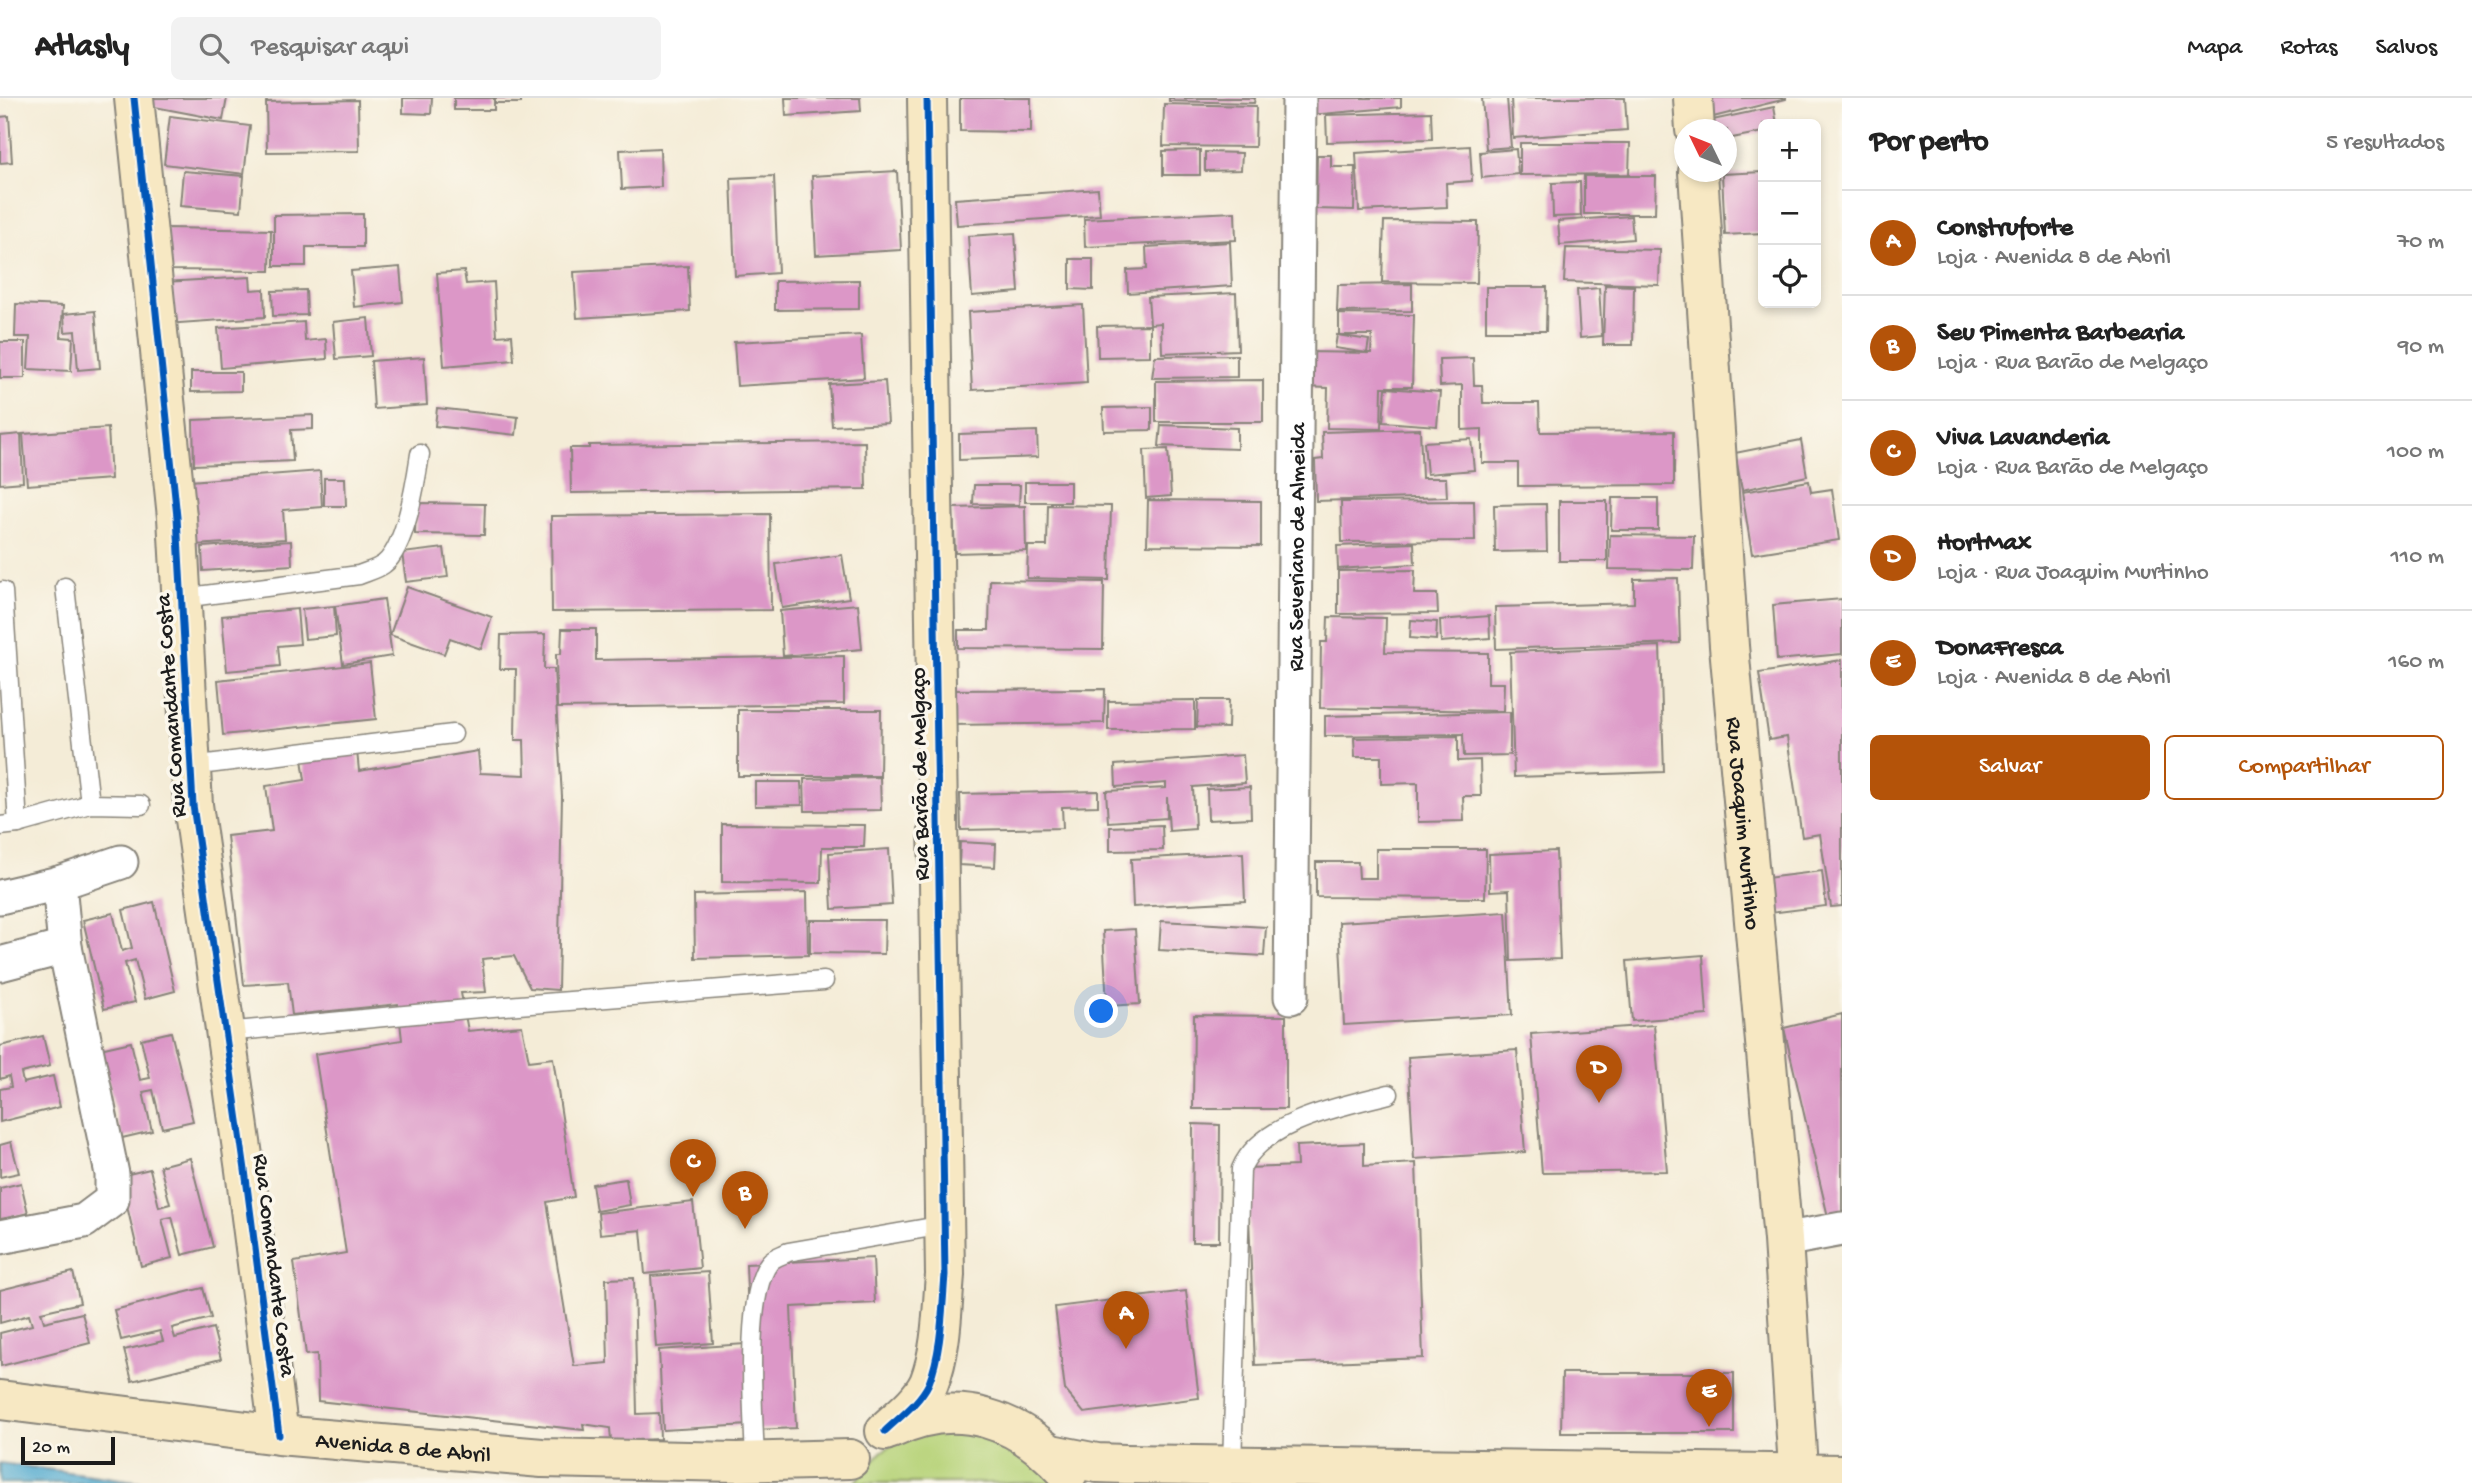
<!DOCTYPE html>
<html lang="pt">
<head>
<meta charset="utf-8">
<style>
  body { margin:0; font-family:"Gochi Hand",sans-serif; background:#f2f2f2; color:#222 }
  .controls { position:absolute; right:21px; top:21px; display:grid; overflow:hidden; border-radius:10px; box-shadow:0 4px 10px #0003 }
  .controls button { width:63px; height:63px; display:grid; place-items:center; padding:0; border:0; border-bottom:2px solid #e0e0e0; background:#fff; color:#222; font:35px sans-serif }
  .compass { position:absolute; left:1674px; top:21px; width:63px; height:63px; border-radius:50%; background:#fff; box-shadow:0 4px 10px #0003; rotate:313deg }
  .scale { position:absolute; left:21px; bottom:18px; width:94px; box-sizing:border-box; padding-left:7px; border:4px solid #1c1c1c; border-top:0; font-size:19px; line-height:24px; white-space:nowrap; color:#1c1c1c; -webkit-text-stroke:5px #fbf7ec; paint-order:stroke }
  .you { position:absolute; left:1102px; top:914px; width:24px; height:24px; margin:-18px; border:5px solid #fff; border-radius:50%; background:#1a73e8; box-shadow:0 0 0 10px #1a73e833 }
  .badge { display:grid; place-items:center; width:46px; height:46px; border-radius:50%; background:#b45309; color:#fff; font-size:23px; font-weight:700 }
  .pin { position:absolute; translate:-50% -58px; filter:drop-shadow(0 2px 4px #0008) }
  .pin::after { content:''; position:absolute; top:37px; width:24px; height:21px; background:inherit; clip-path:polygon(0 0,100% 0,50% 100%) }
  .list { margin:0; padding:0; list-style:none }
  h2 { display:flex; justify-content:space-between; align-items:center; height:91px; margin:0; padding:0 28px; font-size:30px }
  h2 small { font-size:23px; font-weight:400; color:#767676 }
  .list li { display:grid; grid-template-columns:46px 1fr auto; gap:21px; align-items:center; box-sizing:border-box; height:105px; padding:0 28px; border-top:2px solid #e0e0e0 }
  .list b { display:block; font-size:26px; white-space:nowrap }
  .list p { margin:0; font-size:23px; white-space:nowrap; color:#767676 }
  .list em { font-size:23px; font-style:normal; color:#767676 }
  .actions { display:flex; gap:14px; padding:21px 28px }
  .actions a { flex:1; padding:16px 0; border:2px solid #b45309; border-radius:10px; text-align:center; font-size:24px; color:#b45309 }
  .actions .main { background:#b45309; color:#fff }
  .icon { flex:none; width:38px; height:38px; fill:none; stroke:currentColor; stroke-width:2; stroke-linecap:round; stroke-linejoin:round }
  .map { position:relative; flex:none; width:1842px; height:1385px; overflow:hidden }
  header { display:flex; align-items:center; gap:42px; box-sizing:border-box; height:98px; padding:0 35px; background:#fff; border-bottom:2px solid #e0e0e0 }
  header strong { font-size:33px }
  nav { display:flex; gap:38px; margin-inline-start:auto; font-size:24px }
  .search { width:490px; height:63px; background:#f2f2f2; display:flex; align-items:center; gap:18px; box-sizing:border-box; padding:0 24px; border-radius:10px; color:#767676; font-size:26px }
  main { display:flex }
  aside { flex:1; background:#fff }
  .map>svg:first-child { display:block }
</style>
</head>
<body>
<header>
<strong>Atlasly</strong>
<div class="search"><svg class="icon" aria-label="search" viewBox="0 0 24 24"><circle cx="10" cy="10" r="6"/><path d="M15 15l6 6"/></svg>Pesquisar aqui</div>
<nav><a>Mapa</a><a>Rotas</a><a>Salvos</a></nav>
</header>
<main>
<div class="map">
<svg width="1842" height="1385" viewBox="0 0 1842 1385">
  <rect width="100%" height="100%" fill="#fbf7ec"/>
  <filter id="ink" filterUnits="userSpaceOnUse"><feTurbulence type="fractalNoise" baseFrequency=".0143" numOctaves="2"/><feDisplacementMap in="SourceGraphic" scale="14" xChannelSelector="R" yChannelSelector="G"/><feConvolveMatrix kernelMatrix="1 2 1 2 8 2 1 2 1" color-interpolation-filters="sRGB"/></filter>
  <filter id="wash" filterUnits="userSpaceOnUse"><feTurbulence type="fractalNoise" baseFrequency=".00686" numOctaves="4" result="noise"/><feDisplacementMap in="SourceGraphic" scale="28" xChannelSelector="R" yChannelSelector="G"/><feGaussianBlur stdDeviation="1.57" result="paint"/><feColorMatrix in="noise" values="0 0 0 0 0 0 0 0 0 0 0 0 0 0 0 0 0 1.4 0 .05"/><feComposite in="paint" operator="in"/></filter>
  <g filter="url(#wash)">
    <rect width="100%" height="100%" fill="#f4ecd7"/>
    <polygon fill="#b7d379" stroke="#6a784a" stroke-width="2" points="990,1332 1059,1385 854,1385 881,1354 906,1338"/>
    <polygon fill="#52aacf" stroke="#376376" stroke-width="2" points="0,1365 151,1385 0,1385"/>
    <g id="blocks">
      <g fill="#dc97c7">
        <polygon points="140,0 227,0 223,22 139,6"/>
        <polygon points="403,0 432,0 431,16 403,15"/>
        <rect x="454" y="0" width="40" height="12"/>
        <rect x="495" y="0" width="26" height="5"/>
        <polygon points="785,0 860,0 861,13 786,18"/>
        <polygon points="960,0 1031,0 1031,34 960,33"/>
        <polygon points="1169,0 1255,0 1254,5 1169,3"/>
        <polygon points="1309,0 1401,0 1401,9 1310,17"/>
        <polygon points="1482,0 1507,0 1511,49 1486,51"/>
        <polygon points="1511,0 1625,0 1627,32 1513,40"/>
        <polygon points="1704,0 1786,0 1786,1 1709,20"/>
        <polygon points="358,2 359,53 267,54 266,4"/>
        <polygon points="1164,6 1256,8 1255,49 1163,48"/>
        <polygon points="1774,9 1777,26 1763,26 1763,34 1727,41 1727,32 1710,32 1708,23"/>
        <polygon points="1431,14 1432,41 1327,44 1326,17"/>
        <polygon points="9,18 12,64 0,65 0,19"/>
        <polygon points="170,18 250,28 244,76 164,66"/>
        <polygon points="1520,45 1630,45 1629,76 1520,77"/>
        <polygon points="1470,48 1472,83 1446,85 1447,109 1359,113 1356,55"/>
        <polygon points="660,50 661,89 622,91 620,52"/>
        <polygon points="1516,51 1518,76 1482,80 1480,54"/>
        <polygon points="1200,52 1200,77 1163,77 1163,53"/>
        <polygon points="1205,54 1242,55 1241,72 1205,73"/>
        <polygon points="1317,57 1331,57 1331,69 1355,69 1354,112 1316,111"/>
        <polygon points="183,73 244,78 241,113 180,108"/>
        <polygon points="897,73 901,152 816,157 812,78"/>
        <polygon points="1763,74 1763,135 1725,137 1722,76"/>
        <polygon points="774,78 778,175 735,178 731,80"/>
        <polygon points="1584,78 1656,78 1655,116 1584,116"/>
        <polygon points="1580,84 1581,118 1553,119 1552,85"/>
        <polygon points="1098,91 1100,117 957,127 955,101"/>
        <polygon points="1235,114 1236,142 1085,149 1084,121"/>
        <polygon points="363,116 363,149 306,149 306,168 274,168 274,117"/>
        <polygon points="1631,118 1633,141 1560,147 1558,123"/>
        <polygon points="1384,123 1478,124 1477,185 1382,184"/>
        <polygon points="167,130 271,132 270,173 167,172"/>
        <polygon points="1015,135 1019,194 972,198 968,138"/>
        <polygon points="1230,144 1232,188 1128,195 1127,172 1147,171 1146,149"/>
        <polygon points="1566,150 1660,152 1659,187 1564,184"/>
        <polygon points="1070,161 1093,161 1093,192 1070,191"/>
        <polygon points="688,168 690,213 577,220 574,174"/>
        <polygon points="400,169 403,204 354,209 351,173"/>
        <polygon points="464,173 466,186 494,184 497,238 512,237 514,262 444,268 437,175"/>
        <polygon points="250,179 251,192 264,191 265,219 166,226 164,184"/>
        <polygon points="859,182 859,211 775,212 775,183"/>
        <polygon points="1412,186 1412,213 1337,214 1338,187"/>
        <polygon points="1605,187 1634,188 1633,247 1603,247"/>
        <polygon points="1486,189 1547,189 1546,233 1486,233"/>
        <polygon points="1599,190 1602,238 1580,240 1577,192"/>
        <polygon points="306,192 307,217 273,218 272,193"/>
        <polygon points="1236,195 1238,252 1162,255 1161,225 1150,226 1148,199"/>
        <polygon points="16,206 63,208 61,239 73,240 71,273 28,271 30,239 15,239"/>
        <polygon points="1083,207 1087,285 972,292 968,214"/>
        <polygon points="95,213 100,270 78,272 75,233 65,234 64,216"/>
        <polygon points="1339,216 1414,217 1412,289 1382,289 1381,331 1327,330 1328,290 1306,289 1306,254 1371,255 1372,237 1339,237"/>
        <polygon points="368,220 371,258 336,261 333,224"/>
        <polygon points="304,224 305,243 326,241 327,261 221,270 218,230"/>
        <polygon points="1150,227 1150,258 1098,259 1097,228"/>
        <polygon points="861,237 864,280 737,288 734,244"/>
        <polygon points="1337,237 1369,242 1367,255 1335,250"/>
        <rect x="0" y="244" width="25" height="36"/>
        <polygon points="1237,257 1237,279 1152,280 1155,258"/>
        <polygon points="424,259 427,307 374,311 371,263"/>
        <polygon points="1473,260 1474,287 1482,287 1483,305 1539,305 1540,334 1674,333 1674,387 1518,388 1518,365 1482,365 1482,331 1462,332 1462,287 1440,288 1439,261"/>
        <polygon points="191,274 241,274 241,293 191,294"/>
        <polygon points="1263,282 1263,324 1156,324 1156,283"/>
        <polygon points="885,283 888,325 832,328 829,286"/>
        <polygon points="1386,290 1440,294 1437,328 1383,324"/>
        <polygon points="1152,309 1152,332 1104,333 1103,310"/>
        <polygon points="437,310 518,319 516,337 435,328"/>
        <polygon points="313,317 313,331 291,332 293,363 194,367 193,322"/>
        <polygon points="1161,327 1237,330 1237,351 1159,348"/>
        <polygon points="108,330 111,381 27,387 23,336"/>
        <polygon points="1420,331 1422,380 1446,380 1447,399 1316,403 1315,362 1323,361 1322,334"/>
        <polygon points="1037,333 1038,359 959,362 959,336"/>
        <polygon points="21,336 23,384 0,386 0,338"/>
        <polygon points="1471,341 1474,372 1427,376 1424,344"/>
        <polygon points="1801,342 1807,378 1742,392 1735,355"/>
        <polygon points="865,344 866,391 571,395 570,350 589,350 589,347"/>
        <polygon points="1168,351 1171,398 1146,400 1144,352"/>
        <polygon points="320,373 322,409 283,412 285,441 195,447 190,383"/>
        <polygon points="324,380 345,380 346,408 324,408"/>
        <polygon points="1809,383 1811,394 1832,391 1839,442 1752,456 1742,394"/>
        <rect x="1025" y="384" width="45" height="20"/>
        <polygon points="974,387 1020,387 1019,407 973,406"/>
        <polygon points="1612,400 1658,400 1658,432 1611,432"/>
        <polygon points="1148,402 1261,403 1261,448 1147,447"/>
        <polygon points="1474,403 1475,443 1342,444 1341,404"/>
        <rect x="1559" y="403" width="48" height="60"/>
        <polygon points="416,405 485,406 484,437 415,436"/>
        <polygon points="1546,406 1547,453 1495,454 1494,407"/>
        <polygon points="1048,407 1111,408 1109,482 1027,480 1028,448 1047,448"/>
        <polygon points="1025,408 1026,453 955,455 953,410"/>
        <polygon points="770,416 771,512 552,514 551,418"/>
        <polygon points="1610,437 1694,438 1693,472 1609,471"/>
        <polygon points="291,443 292,467 203,473 202,449"/>
        <polygon points="1414,445 1415,466 1338,471 1337,448"/>
        <polygon points="444,450 448,479 406,484 402,455"/>
        <polygon points="842,457 849,500 782,510 776,466"/>
        <polygon points="1415,472 1414,496 1437,496 1438,515 1338,516 1338,473"/>
        <polygon points="1678,480 1680,545 1496,551 1495,509 1634,505 1634,481"/>
        <polygon points="990,482 1104,484 1103,551 958,550 958,532 989,532"/>
        <polygon points="407,489 492,519 481,551 450,540 444,556 390,537"/>
        <polygon points="384,501 392,558 343,566 335,508"/>
        <polygon points="1842,501 1842,556 1777,562 1773,507"/>
        <polygon points="858,506 862,551 783,558 780,513"/>
        <polygon points="334,508 336,538 305,541 302,511"/>
        <polygon points="297,511 300,546 278,548 280,568 227,573 222,518"/>
        <polygon points="1489,518 1490,540 1441,544 1440,522"/>
        <polygon points="1328,519 1386,520 1385,554 1488,555 1488,585 1504,585 1503,613 1320,610 1321,544 1327,544"/>
        <polygon points="1411,522 1437,524 1436,542 1410,540"/>
        <polygon points="562,531 596,531 596,562 844,558 844,606 557,610 556,556 561,556"/>
        <polygon points="545,536 544,571 554,571 562,698 558,892 530,890 514,858 482,861 486,894 461,895 468,933 522,928 529,963 553,960 574,1099 547,1104 574,1268 608,1265 606,1181 634,1180 637,1316 659,1315 660,1341 611,1343 610,1330 583,1326 584,1332 318,1303 317,1256 306,1257 294,1164 346,1155 315,956 402,942 398,906 292,917 288,884 244,887 227,738 272,733 266,688 305,682 302,661 357,653 359,673 478,653 480,675 525,677 524,642 515,642 516,571 500,571 501,537"/>
        <polygon points="1660,548 1664,674 1514,679 1510,554"/>
        <polygon points="1842,562 1842,808 1831,809 1820,736 1802,739 1787,639 1769,642 1759,575"/>
        <polygon points="370,565 376,621 223,637 218,582"/>
        <polygon points="1105,591 1104,625 949,627 949,592"/>
        <polygon points="1195,602 1195,631 1108,632 1108,603"/>
        <polygon points="1198,602 1229,602 1228,630 1197,629"/>
        <polygon points="738,612 881,612 880,678 738,678"/>
        <polygon points="1510,614 1510,657 1464,658 1463,636 1325,638 1325,618"/>
        <polygon points="1458,638 1458,663 1480,662 1481,698 1463,698 1464,723 1418,724 1418,685 1381,686 1381,659 1355,659 1354,640"/>
        <polygon points="1243,657 1245,685 1193,689 1195,731 1169,733 1167,699 1167,720 1108,724 1106,693 1166,690 1166,685 1116,689 1115,667"/>
        <polygon points="880,679 881,712 805,713 804,681"/>
        <polygon points="755,684 801,684 802,707 755,708"/>
        <polygon points="1250,689 1251,720 1208,722 1207,691"/>
        <polygon points="1098,693 1098,708 1062,709 1063,730 961,732 960,696"/>
        <polygon points="722,726 865,727 864,749 822,749 821,785 722,784"/>
        <polygon points="1162,727 1163,752 1110,753 1110,729"/>
        <polygon points="960,744 996,746 995,769 959,767"/>
        <polygon points="889,751 892,807 832,811 829,755"/>
        <polygon points="1376,751 1486,751 1485,800 1316,799 1316,764 1358,764 1359,780 1376,780"/>
        <polygon points="1556,753 1560,861 1511,863 1509,792 1490,793 1489,756"/>
        <polygon points="1243,755 1245,803 1133,809 1131,761"/>
        <polygon points="1822,773 1826,808 1770,815 1766,780"/>
        <polygon points="807,794 808,857 695,860 694,797"/>
        <polygon points="154,804 175,893 145,901 135,862 125,865 135,904 104,911 83,822 113,815 122,853 132,850 123,812"/>
        <polygon points="1506,814 1512,917 1344,927 1339,824"/>
        <polygon points="810,822 885,822 884,856 810,855"/>
        <polygon points="1161,823 1266,829 1264,858 1159,852"/>
        <polygon points="1135,831 1140,906 1107,908 1103,833"/>
        <polygon points="1703,857 1707,917 1632,923 1627,863"/>
        <polygon points="1842,916 1842,1115 1828,1119 1784,930"/>
        <polygon points="1194,917 1286,918 1286,1011 1193,1011"/>
        <polygon points="1654,927 1667,1073 1542,1075 1531,936"/>
        <polygon points="171,934 193,1023 162,1030 153,992 143,994 152,1033 122,1040 100,951 131,944 140,982 150,980 141,941"/>
        <polygon points="43,938 50,968 21,975 23,985 53,978 60,1009 0,1024 0,991 11,989 9,978 0,981 0,948"/>
        <polygon points="1517,952 1525,1054 1414,1061 1408,959"/>
        <polygon points="1193,1026 1220,1027 1219,1144 1192,1144"/>
        <polygon points="11,1044 19,1075 0,1079 0,1047"/>
        <polygon points="1364,1045 1364,1068 1416,1065 1423,1260 1255,1267 1247,1070 1297,1068 1296,1048"/>
        <polygon points="190,1060 213,1149 182,1157 172,1119 162,1121 172,1160 141,1168 120,1078 150,1071 159,1109 170,1106 160,1068"/>
        <polygon points="626,1081 630,1107 596,1113 592,1086"/>
        <polygon points="21,1085 28,1115 0,1122 0,1090"/>
        <polygon points="693,1104 700,1170 645,1176 641,1132 600,1136 598,1115"/>
        <polygon points="873,1160 875,1205 791,1209 796,1330 752,1332 746,1166"/>
        <polygon points="73,1174 80,1205 41,1214 44,1224 82,1215 90,1245 1,1268 0,1235 32,1227 29,1217 0,1225 0,1192"/>
        <polygon points="708,1174 713,1245 656,1249 651,1178"/>
        <polygon points="203,1190 211,1220 172,1230 175,1240 213,1230 221,1261 132,1283 124,1252 163,1243 160,1233 121,1242 114,1212"/>
        <polygon points="1186,1193 1199,1300 1084,1315 1065,1292 1055,1209"/>
        <polygon points="745,1246 749,1327 663,1332 659,1252"/>
        <polygon points="1562,1275 1734,1275 1734,1335 1561,1335"/>
      </g>
    </g>
  </g>
  <g filter="url(#ink)">
    <use href="#blocks" fill-opacity="0" stroke="#88847a" stroke-width="2"/>
    <g fill="none" stroke-linecap="round" stroke-linejoin="round">
      <defs>
        <g id="lane">
          <polyline points="65,489 90,706"/>
          <polyline points="3,493 18,726"/>
          <path d="M182,500L359,477C366,474 378,471 384,466C406,449 416,383 420,356"/>
          <polyline points="191,668 453,636"/>
          <polyline points="0,728 18,726 90,706 141,707"/>
          <polyline points="226,934 468,911 824,883"/>
          <path d="M755,1364C754,1321 743,1196 770,1164C774,1159 783,1157 788,1154L944,1127"/>
          <path d="M1232,1368L1241,1071C1261,1023 1343,1008 1389,996"/>
        </g>
        <g id="street">
          <polyline points="0,799 59,785 121,764"/>
          <polyline points="0,866 65,849"/>
          <path id="s1" d="M1291,899L1299,0"/>
          <polyline points="0,1139 84,1123 112,1102 112,1076 65,849 59,785"/>
          <polyline points="1783,1142 1842,1131"/>
        </g>
        <g id="secondary">
          <polyline points="134,0 177,419 193,707 245,1072 279,1337"/>
          <polyline points="1693,0 1695,32"/>
          <path id="s2" d="M1698,74L1729,548L1783,1142L1799,1385"/>
          <path id="s3" d="M0,1302L279,1337L542,1360L737,1364L850,1361"/>
          <path d="M891,1331C958,1298 1020,1321 1068,1375"/>
          <path d="M885,1333C900,1319 920,1304 929,1285C942,1252 942,1212 945,1177L927,0"/>
          <polyline points="1051,1356 1097,1365 1125,1366 1842,1376"/>
        </g>
      </defs>
      <use href="#lane" stroke="#88847a" stroke-width="21"/>
      <use href="#street" stroke="#88847a" stroke-width="37"/>
      <use href="#secondary" stroke="#88847a" stroke-width="42"/>
      <use href="#lane" stroke="#fff" stroke-width="18"/>
      <use href="#street" stroke="#fff" stroke-width="33"/>
      <use href="#secondary" stroke="#f7e8c3" stroke-width="38"/>
      <defs>
        <g id="cycleway">
          <polyline points="134,0 177,419 193,707 245,1072 279,1337"/>
          <path d="M885,1333C900,1319 920,1304 929,1285C942,1252 942,1212 945,1177L927,0"/>
        </g>
      </defs>
      <use href="#cycleway" stroke="#fbf7ec" stroke-width="11"/>
      <use href="#cycleway" stroke="#0057b8" stroke-width="7"/>
    </g>
  </g>
  <g text-anchor="middle" stroke-width="7" stroke-linejoin="round" paint-order="stroke">
    <g font-size="23" fill="#1c1c1c" stroke="#fbf7ec">
      <text dy="8" stroke="none"><textPath href="#s1" startOffset="450">Rua Severiano de Almeida</textPath></text>
      <text transform="translate(169 608) rotate(-94)" y="8">Rua Comandante Costa</text>
      <text transform="translate(918 676) rotate(-91)" y="8">Rua Barão de Melgaço</text>
      <text dy="8" stroke="none"><textPath href="#s2" startOffset="653">Rua Joaquim Murtinho</textPath></text>
      <text transform="translate(276 1167) rotate(83)" y="8">Rua Comandante Costa</text>
      <text dy="8" stroke="none"><textPath href="#s3" startOffset="406">Avenida 8 de Abril</textPath></text>
    </g>
  </g>
</svg>
<div class="controls">
<button>+</button>
<button>−</button>
<button><svg class="icon" aria-label="locate" viewBox="0 0 24 24"><circle cx="12" cy="12" r="6"/><path d="M12 2v4M12 18v4M2 12h4M18 12h4"/></svg></button>
</div>
<svg class="compass" viewBox="-18 -18 36 36"><path d="M0-13l5 13h-10z" fill="#e53935"/><path d="M0 13l5-13h-10z" fill="#767676"/></svg>
<div class="scale">20 m</div>
<div class="you"></div>
<div class="pin badge" style="left:1126px;top:1251px">A</div>
<div class="pin badge" style="left:745px;top:1131px">B</div>
<div class="pin badge" style="left:693px;top:1099px">C</div>
<div class="pin badge" style="left:1599px;top:1005px">D</div>
<div class="pin badge" style="left:1709px;top:1329px">E</div>
</div>
<aside>
<h2>Por perto<small>5 resultados</small></h2>
<ul class="list">
<li><span class="badge">A</span><div><b>Construforte</b><p>Loja · Avenida 8 de Abril</p></div><em>70 m</em></li>
<li><span class="badge">B</span><div><b>Seu Pimenta Barbearia</b><p>Loja · Rua Barão de Melgaço</p></div><em>90 m</em></li>
<li><span class="badge">C</span><div><b>Viva Lavanderia</b><p>Loja · Rua Barão de Melgaço</p></div><em>100 m</em></li>
<li><span class="badge">D</span><div><b>HortMax</b><p>Loja · Rua Joaquim Murtinho</p></div><em>110 m</em></li>
<li><span class="badge">E</span><div><b>DonaFresca</b><p>Loja · Avenida 8 de Abril</p></div><em>160 m</em></li>
</ul>
<div class="actions"><a class="main">Salvar</a><a>Compartilhar</a></div>
</aside>
</main>
</body>
</html>
